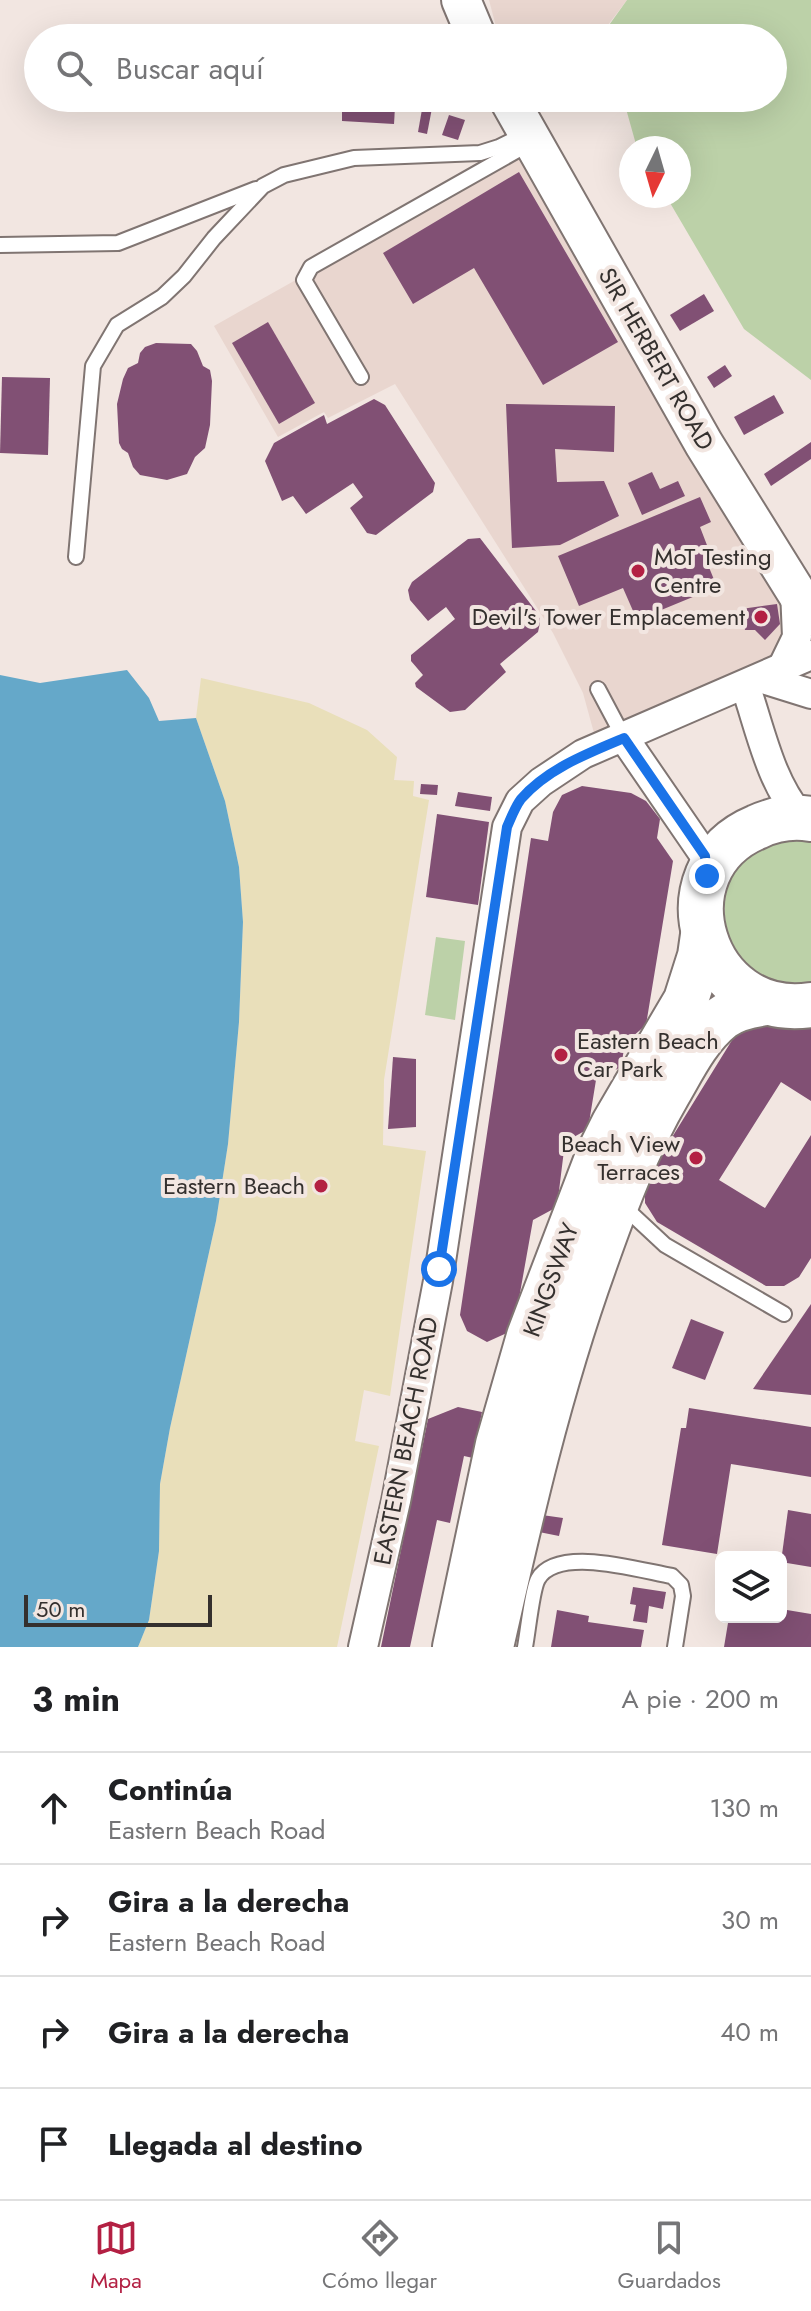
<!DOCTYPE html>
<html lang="es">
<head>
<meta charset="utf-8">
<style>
  body { margin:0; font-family:Jost,sans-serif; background:#f6f6f6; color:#202124 }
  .controls { position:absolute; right:24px; bottom:24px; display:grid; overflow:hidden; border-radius:12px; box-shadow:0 8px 32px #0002 }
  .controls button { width:72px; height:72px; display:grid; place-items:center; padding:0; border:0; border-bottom:2px solid #e0e0e0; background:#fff; color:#202124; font:40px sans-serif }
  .compass { position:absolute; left:619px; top:136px; width:72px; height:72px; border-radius:50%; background:#fff; box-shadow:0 8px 32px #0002; rotate:185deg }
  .scale { position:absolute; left:24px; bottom:20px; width:188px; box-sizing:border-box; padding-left:8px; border:4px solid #34302e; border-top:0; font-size:22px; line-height:28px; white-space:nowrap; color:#34302e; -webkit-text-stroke:6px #f2e6e1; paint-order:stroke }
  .stop { position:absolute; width:24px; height:24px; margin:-18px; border:6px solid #1a73e8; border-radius:50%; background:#fff }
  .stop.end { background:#1a73e8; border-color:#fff; box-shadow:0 2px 8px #0008 }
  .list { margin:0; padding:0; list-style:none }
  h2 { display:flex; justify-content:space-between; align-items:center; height:104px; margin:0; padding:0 32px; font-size:34px }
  h2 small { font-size:26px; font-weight:400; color:#757577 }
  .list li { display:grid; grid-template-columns:52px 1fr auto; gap:24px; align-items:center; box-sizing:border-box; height:112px; padding:0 32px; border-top:2px solid #e0e0e0 }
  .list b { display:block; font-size:30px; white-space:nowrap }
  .list p { margin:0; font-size:26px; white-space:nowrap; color:#757577 }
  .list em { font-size:26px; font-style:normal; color:#757577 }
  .icon { flex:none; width:44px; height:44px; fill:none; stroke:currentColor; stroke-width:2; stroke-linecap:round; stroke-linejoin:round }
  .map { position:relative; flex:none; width:811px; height:1647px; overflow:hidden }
  .search { position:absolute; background:#fff; box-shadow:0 8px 32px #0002; left:24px; right:24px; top:24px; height:88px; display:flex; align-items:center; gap:20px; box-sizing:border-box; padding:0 28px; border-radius:44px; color:#757577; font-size:30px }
  .sheet { height:552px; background:#fff }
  nav { display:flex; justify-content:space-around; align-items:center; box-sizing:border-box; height:112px; border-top:2px solid #e0e0e0; background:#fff; font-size:22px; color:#757577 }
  nav a { display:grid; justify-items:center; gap:4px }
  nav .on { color:#b32043 }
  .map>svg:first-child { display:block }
</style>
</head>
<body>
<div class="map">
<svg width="811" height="1647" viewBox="0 0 811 1647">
  <rect width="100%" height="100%" fill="#f2e6e1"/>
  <g fill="#e9d6cf">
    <polygon points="489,0 627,0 598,38 499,38"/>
    <polygon points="523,152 791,610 780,656 594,733 583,693 553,633 395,384 328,418 324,412 278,437 214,326"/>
  </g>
  <g fill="#bcd1a8">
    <polygon points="627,0 811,0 811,380 744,329 666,196 679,196 679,148 637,148 623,98 773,98 773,38 609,38 607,28"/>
    <path d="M811,838V985C800,984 785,986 774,983C712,964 707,864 768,843C780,838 798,839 811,838Z"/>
    <polygon points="436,937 465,941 455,1020 425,1015"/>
  </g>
  <polygon fill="#e9dfba" points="201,678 309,703 367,730 397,757 394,780 414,781 413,796 429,800 384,1080 383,1145 426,1151 390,1396 364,1390 355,1441 379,1446 337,1647 138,1647 149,1620 159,1551 160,1484 170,1428 216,1221 228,1144 239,1022 243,922 239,867 225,801 196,718"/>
  <polygon fill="#65a8c9" points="127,670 149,698 159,721 196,718 225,801 239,867 243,922 239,1022 228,1144 216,1221 170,1428 160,1484 159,1551 149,1620 138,1647 0,1647 0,675 40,683"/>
  <g fill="#815074">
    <polygon points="408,27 432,33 431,38 405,38"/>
    <polygon points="424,98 434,98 427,134 418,132"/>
    <polygon points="342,104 395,107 394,124 342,121"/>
    <polygon points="449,115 465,120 458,140 442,135"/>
    <polygon points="519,172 618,342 543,385 474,268 413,304 383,253"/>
    <polygon points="704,294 714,311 680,331 670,315"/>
    <polygon points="268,322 315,403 279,424 232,343"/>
    <polygon points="156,343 191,344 197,351 203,366 210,370 212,381 210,425 205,448 195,457 187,474 167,480 140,475 133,467 128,453 122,449 119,443 117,404 123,379 128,368 138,363 140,353 145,347"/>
    <polygon points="725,365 732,376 714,388 707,377"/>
    <polygon points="2,377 50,378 48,455 0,453"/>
    <polygon points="774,395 784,413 744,435 734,417"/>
    <polygon points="374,399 385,405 435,483 433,492 376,535 367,533 350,508 363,497 353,483 306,514 293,496 282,501 265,461 274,443 324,415 327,424"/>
    <polygon points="506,404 615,406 614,452 555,449 557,482 604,481 619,516 560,545 512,548"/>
    <polygon points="811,442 811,459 771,486 764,474"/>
    <polygon points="652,472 660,489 678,481 685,496 642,515 628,483"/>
    <polygon points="700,497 711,522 700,527 710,553 704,555 717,587 637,620 623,588 579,606 558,556"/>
    <polygon points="480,538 539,615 540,623 538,632 500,664 506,672 465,710 450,712 416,687 415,683 423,675 411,661 411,655 455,619 446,607 428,621 410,600 408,590 412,582 468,539"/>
    <polygon points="777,604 780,624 765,640 755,630 745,630 741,609"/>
    <polygon points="421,784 438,785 437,795 420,794"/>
    <polygon points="582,786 631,793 646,801 660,819 657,838 673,861 646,1025 625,1043 621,1067 596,1080 588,1129 565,1142 557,1207 533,1220 515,1321 509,1332 487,1342 467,1331 460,1315 531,838 548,841 553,812 562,795"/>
    <polygon points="458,792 492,797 490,811 455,806"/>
    <polygon points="437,814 489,822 478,905 426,897"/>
    <polygon points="787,1019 804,1028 811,1028 811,1101 781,1082 719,1180 765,1208 811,1135 811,1258 799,1277 784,1286 766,1286 657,1222 645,1203 645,1181 742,1024"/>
    <polygon points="393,1057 416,1059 416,1127 388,1129"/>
    <polygon points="811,1304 811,1395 753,1389"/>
    <polygon points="691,1319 724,1332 705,1380 672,1368"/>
    <polygon points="458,1407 482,1412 473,1458 464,1456 450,1523 437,1520 410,1647 381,1647 428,1419"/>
    <polygon points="689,1408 811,1427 811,1477 731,1464 717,1554 662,1545 681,1428 686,1428"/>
    <polygon points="788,1510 811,1514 811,1567 781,1562"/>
    <polygon points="542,1515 563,1518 559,1536 539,1532"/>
    <polygon points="633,1587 666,1592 663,1609 649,1606 647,1623 633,1621 636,1605 630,1604"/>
    <polygon points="781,1609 811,1614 811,1647 724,1647 729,1617 781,1617"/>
    <polygon points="557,1610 589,1616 588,1622 644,1630 641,1647 551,1647"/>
  </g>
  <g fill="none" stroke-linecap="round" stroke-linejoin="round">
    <defs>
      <g id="lane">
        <polyline points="0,245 118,243 256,189"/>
        <polyline points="361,377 304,280 311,267 532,142"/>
        <polyline points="76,557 93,366 117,325 162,297 184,276 214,238 263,186 284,175 354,158 480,153 499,147 527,133"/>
        <polyline points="598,689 624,738"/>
        <polyline points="621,1204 665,1245 784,1314"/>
        <path d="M525,1647C528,1632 532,1589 538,1579C558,1545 642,1571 672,1576L681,1585L683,1596L675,1647"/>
      </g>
      <g id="street">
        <polyline points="782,668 797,637 795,590"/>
        <polyline points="760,678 811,694"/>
        <path d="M745,685C760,728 770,782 801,817"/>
        <polyline points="624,738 705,856 707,876"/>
        <polyline points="363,1647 396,1501 438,1281 507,827 520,801 541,782 583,754 811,655"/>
      </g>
      <g id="secondary">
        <polyline points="461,0 477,38"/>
        <polyline points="508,98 704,444 811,616"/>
      </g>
      <g id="highway">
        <path d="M811,819C792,816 774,819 757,827C656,869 702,1021 811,1005"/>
        <polyline points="455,1647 498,1444 529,1336 599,1153 614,1123 686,1000 700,956 703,935"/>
        <path d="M491,1647C520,1518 549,1390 594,1265C615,1205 637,1147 669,1092C684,1066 698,1037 722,1018C735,1008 751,1005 767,1003"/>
      </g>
    </defs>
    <use href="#lane" stroke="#807572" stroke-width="18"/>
    <use href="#street" stroke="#807572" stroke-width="32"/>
    <use href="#secondary" stroke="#807572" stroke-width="42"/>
    <use href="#highway" stroke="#807572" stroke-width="48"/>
    <use href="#lane" stroke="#fff" stroke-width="14"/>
    <use href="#street" stroke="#fff" stroke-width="28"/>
    <use href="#secondary" stroke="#fff" stroke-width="38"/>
    <use href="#highway" stroke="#fff" stroke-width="44"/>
  </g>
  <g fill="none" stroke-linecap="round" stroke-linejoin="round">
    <path stroke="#1a73e8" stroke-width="10" d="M439,1269L507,827C511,818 515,807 521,799C547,769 588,753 624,738L705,856L707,876"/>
  </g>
  <g fill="#b32043" stroke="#f2e6e1" stroke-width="3">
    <circle cx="638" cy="571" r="8"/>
    <circle cx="761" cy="617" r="8"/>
    <circle cx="561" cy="1055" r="8"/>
    <circle cx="696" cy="1158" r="8"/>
    <circle cx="321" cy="1186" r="8"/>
  </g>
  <g text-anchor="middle" stroke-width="8" stroke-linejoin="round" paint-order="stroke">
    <g font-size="24" fill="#34302e" stroke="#f2e6e1">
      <text transform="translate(656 359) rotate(60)" y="8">SIR HERBERT ROAD</text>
      <text transform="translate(551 1280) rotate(-70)" y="8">KINGSWAY</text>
      <text transform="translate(406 1441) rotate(-79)" y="8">EASTERN BEACH ROAD</text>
    </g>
    <g font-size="24" fill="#34302e" stroke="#f2e6e1" text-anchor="end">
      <text x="654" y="565" text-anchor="start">MoT Testing<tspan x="654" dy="28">Centre</tspan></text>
      <text x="745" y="625">Devil's Tower Emplacement</text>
      <text x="577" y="1049" text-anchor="start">Eastern Beach<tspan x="577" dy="28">Car Park</tspan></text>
      <text x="680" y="1152">Beach View<tspan x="680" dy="28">Terraces</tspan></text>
      <text x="305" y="1194">Eastern Beach</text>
    </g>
  </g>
</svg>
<div class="controls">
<button><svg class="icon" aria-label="layers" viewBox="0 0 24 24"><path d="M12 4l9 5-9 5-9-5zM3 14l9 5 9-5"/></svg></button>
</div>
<svg class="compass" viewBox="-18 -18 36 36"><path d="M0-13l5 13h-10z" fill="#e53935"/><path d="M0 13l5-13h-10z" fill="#757577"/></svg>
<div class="scale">50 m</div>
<div class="stop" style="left:439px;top:1269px"></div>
<div class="stop end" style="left:707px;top:876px"></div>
<div class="search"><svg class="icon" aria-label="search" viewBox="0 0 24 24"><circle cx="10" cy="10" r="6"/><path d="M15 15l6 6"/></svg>Buscar aquí</div>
</div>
<section class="sheet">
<h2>3 min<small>A pie · 200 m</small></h2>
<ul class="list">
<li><svg class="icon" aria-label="ahead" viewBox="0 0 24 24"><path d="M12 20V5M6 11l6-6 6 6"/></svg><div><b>Continúa</b><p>Eastern Beach Road</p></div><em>130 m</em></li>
<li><svg class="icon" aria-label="right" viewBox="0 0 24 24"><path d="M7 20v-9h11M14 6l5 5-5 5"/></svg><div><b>Gira a la derecha</b><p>Eastern Beach Road</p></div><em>30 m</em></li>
<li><svg class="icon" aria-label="right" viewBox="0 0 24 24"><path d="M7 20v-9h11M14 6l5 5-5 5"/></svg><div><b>Gira a la derecha</b></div><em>40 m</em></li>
<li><svg class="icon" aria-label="arrive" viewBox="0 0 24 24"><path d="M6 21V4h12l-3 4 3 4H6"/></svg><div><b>Llegada al destino</b></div></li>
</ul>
</section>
<nav>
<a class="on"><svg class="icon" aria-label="map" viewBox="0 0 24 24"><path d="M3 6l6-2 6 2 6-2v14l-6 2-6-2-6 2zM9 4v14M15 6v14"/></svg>Mapa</a>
<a><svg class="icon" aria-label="directions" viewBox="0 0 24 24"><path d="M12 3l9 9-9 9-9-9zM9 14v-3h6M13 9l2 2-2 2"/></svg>Cómo llegar</a>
<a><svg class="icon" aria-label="saved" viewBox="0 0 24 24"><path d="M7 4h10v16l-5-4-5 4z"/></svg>Guardados</a>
</nav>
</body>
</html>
